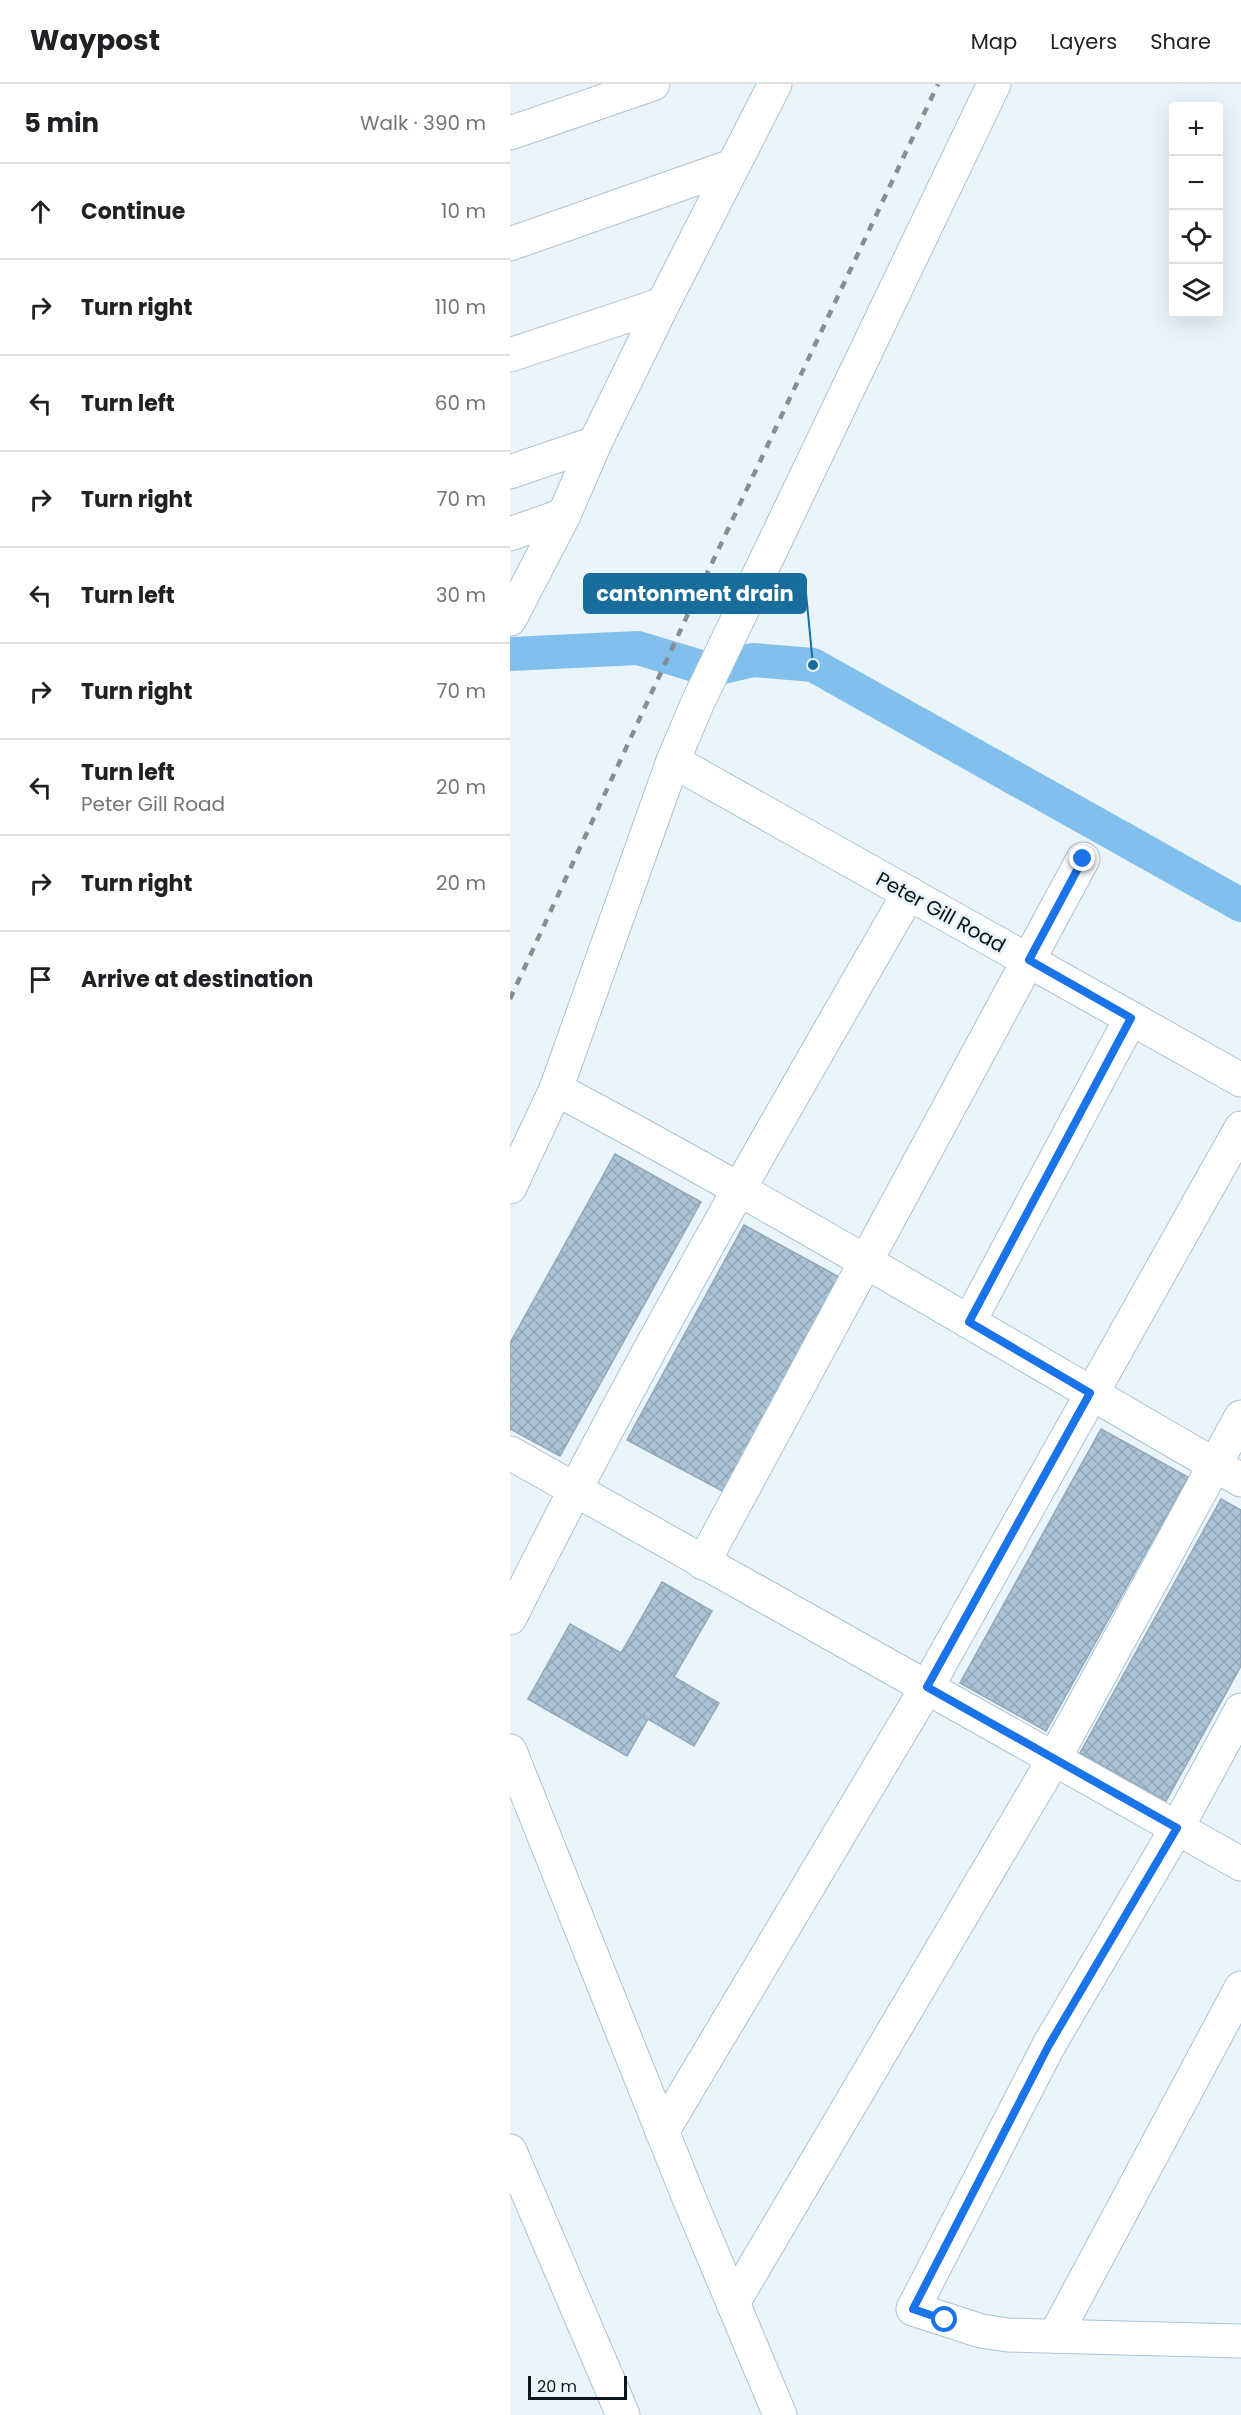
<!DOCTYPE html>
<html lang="en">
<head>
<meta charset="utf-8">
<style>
  body { margin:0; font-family:Poppins,sans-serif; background:#f2f2f2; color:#202124 }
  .controls { position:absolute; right:18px; top:18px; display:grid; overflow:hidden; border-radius:6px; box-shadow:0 6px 24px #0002 }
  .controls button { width:54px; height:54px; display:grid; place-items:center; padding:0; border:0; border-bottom:2px solid #e0e0e0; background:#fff; color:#202124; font:30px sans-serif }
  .scale { position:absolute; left:18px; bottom:15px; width:99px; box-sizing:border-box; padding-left:6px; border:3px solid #0d161c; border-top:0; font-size:16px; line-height:21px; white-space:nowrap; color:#0d161c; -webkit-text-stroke:4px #eaf4fb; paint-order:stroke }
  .stop { position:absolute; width:18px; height:18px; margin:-14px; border:4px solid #1a73e8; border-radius:50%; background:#fff }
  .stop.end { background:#1a73e8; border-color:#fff; box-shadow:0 2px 6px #0008 }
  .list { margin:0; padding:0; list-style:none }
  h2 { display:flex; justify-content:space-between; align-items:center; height:78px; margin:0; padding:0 24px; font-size:26px }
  h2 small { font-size:20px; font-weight:400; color:#757577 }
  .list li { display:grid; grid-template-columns:39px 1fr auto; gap:18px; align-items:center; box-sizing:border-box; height:96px; padding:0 24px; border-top:2px solid #e0e0e0 }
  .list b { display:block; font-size:22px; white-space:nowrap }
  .list p { margin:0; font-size:20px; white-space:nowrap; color:#757577 }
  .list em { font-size:20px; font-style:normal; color:#757577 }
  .icon { flex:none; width:33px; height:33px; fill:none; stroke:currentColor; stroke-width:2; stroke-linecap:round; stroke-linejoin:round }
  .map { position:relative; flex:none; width:731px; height:2331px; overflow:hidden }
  header { display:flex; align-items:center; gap:36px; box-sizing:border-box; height:84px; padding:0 30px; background:#fff; border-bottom:2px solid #e0e0e0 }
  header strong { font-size:28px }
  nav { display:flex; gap:33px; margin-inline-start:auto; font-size:21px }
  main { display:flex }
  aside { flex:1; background:#fff }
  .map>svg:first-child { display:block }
</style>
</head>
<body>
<header>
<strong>Waypost</strong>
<nav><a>Map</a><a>Layers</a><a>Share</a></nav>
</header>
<main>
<aside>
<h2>5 min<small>Walk · 390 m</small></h2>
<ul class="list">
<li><svg class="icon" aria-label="ahead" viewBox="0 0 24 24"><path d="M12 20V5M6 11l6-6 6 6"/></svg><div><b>Continue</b></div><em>10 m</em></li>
<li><svg class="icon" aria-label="right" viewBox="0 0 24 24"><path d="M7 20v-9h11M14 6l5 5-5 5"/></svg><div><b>Turn right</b></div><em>110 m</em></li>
<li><svg class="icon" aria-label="left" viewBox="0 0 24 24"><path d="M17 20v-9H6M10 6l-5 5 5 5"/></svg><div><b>Turn left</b></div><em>60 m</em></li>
<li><svg class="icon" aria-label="right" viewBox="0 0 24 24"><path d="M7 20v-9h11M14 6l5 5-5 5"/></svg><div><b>Turn right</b></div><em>70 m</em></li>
<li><svg class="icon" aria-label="left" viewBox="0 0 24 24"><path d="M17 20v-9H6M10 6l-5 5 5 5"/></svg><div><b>Turn left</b></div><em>30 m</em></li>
<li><svg class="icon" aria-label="right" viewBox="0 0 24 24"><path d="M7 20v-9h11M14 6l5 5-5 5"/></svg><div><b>Turn right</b></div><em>70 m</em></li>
<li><svg class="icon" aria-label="left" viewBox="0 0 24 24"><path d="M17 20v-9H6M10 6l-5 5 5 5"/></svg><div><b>Turn left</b><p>Peter Gill Road</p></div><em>20 m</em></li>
<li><svg class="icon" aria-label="right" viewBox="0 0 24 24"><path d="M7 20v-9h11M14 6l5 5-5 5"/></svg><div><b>Turn right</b></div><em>20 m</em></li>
<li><svg class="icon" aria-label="arrive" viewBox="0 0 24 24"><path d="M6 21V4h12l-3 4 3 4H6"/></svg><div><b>Arrive at destination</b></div></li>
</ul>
</aside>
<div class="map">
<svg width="731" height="2331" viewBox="0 0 731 2331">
  <defs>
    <pattern id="building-cross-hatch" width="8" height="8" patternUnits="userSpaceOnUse" patternTransform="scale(1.5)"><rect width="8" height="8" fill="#abc3d5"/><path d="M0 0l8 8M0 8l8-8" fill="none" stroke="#92a7b6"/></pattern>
  </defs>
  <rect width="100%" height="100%" fill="#eaf4fb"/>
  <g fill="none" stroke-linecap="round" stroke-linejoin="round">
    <polyline stroke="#81bfec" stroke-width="34" points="0,570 128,564 201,586 243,576 303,581 731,821"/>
  </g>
  <g fill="url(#building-cross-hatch)" stroke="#92a9ba" stroke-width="1.5">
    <polygon points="105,1070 191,1118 50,1372 0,1345 0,1259"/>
    <polygon points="234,1141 331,1194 214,1408 117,1356"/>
    <polygon points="591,1345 678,1393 536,1647 450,1599"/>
    <polygon points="711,1415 731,1426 731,1582 656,1717 570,1669"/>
    <polygon points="152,1498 202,1527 164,1593 209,1619 184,1662 138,1635 117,1672 18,1615 60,1540 111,1569"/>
  </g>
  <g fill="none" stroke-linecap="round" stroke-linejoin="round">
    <defs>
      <g id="minor">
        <polyline points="0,49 143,0"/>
        <polyline points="0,160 222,82"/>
        <polyline points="0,271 153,220"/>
        <polyline points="0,388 85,359"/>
        <polyline points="0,450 54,431"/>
        <polyline points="0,535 54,431 85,359 153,220 265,0"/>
        <polyline points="163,677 731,996"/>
        <path d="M46,1005C278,1128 503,1265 731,1396"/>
        <polyline points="459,1238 621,934"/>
        <polyline points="0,1369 731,1780"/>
        <polyline points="193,1479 573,775"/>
        <path d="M0,1534C122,1287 261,1048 399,809"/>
        <polyline points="731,1626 667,1744 539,1961 403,2225 471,2247 498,2251 731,2257"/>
        <polyline points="0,1667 179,2114 270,2331"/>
        <polyline points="152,2048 417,1603 731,1044"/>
        <polyline points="0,2067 113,2331"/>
        <polyline points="223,2219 544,1675 731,1333"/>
        <polyline points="545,2252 731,1904"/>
      </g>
      <polyline id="secondary" points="0,1103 46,1005 163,677 188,618 484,0"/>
    </defs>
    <use href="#minor" stroke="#abc3d5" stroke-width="35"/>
    <use href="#secondary" stroke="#abc3d5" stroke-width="35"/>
    <use href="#minor" stroke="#fff" stroke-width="33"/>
    <use href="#secondary" stroke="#fff" stroke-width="33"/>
    <polyline stroke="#848e94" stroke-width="4.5" stroke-dasharray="8 8" stroke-linecap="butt" points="0,915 178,530 428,0"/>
  </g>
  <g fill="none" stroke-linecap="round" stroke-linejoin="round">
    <polyline stroke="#1a73e8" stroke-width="8" points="435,2236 403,2225 539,1961 667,1744 417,1603 580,1309 459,1238 621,934 519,876 573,775"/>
  </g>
  <g text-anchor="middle" stroke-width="6" stroke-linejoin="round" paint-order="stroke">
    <g font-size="20" fill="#0d161c" stroke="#eaf4fb">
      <text transform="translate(431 828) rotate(29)" y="7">Peter Gill Road</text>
    </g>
  </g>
  <path fill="none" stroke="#196d9d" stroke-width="2" d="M303 581L296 509"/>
  <circle fill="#196d9d" stroke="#eaf4fb" stroke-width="2" cx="303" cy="581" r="6"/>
  <rect fill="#196d9d" stroke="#196d9d" stroke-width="2" x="74" y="490" width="222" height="39" rx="6"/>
  <g font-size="21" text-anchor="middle" font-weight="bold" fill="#fff">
    <text x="185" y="517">cantonment drain</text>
  </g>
</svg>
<div class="controls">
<button>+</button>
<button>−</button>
<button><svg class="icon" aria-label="locate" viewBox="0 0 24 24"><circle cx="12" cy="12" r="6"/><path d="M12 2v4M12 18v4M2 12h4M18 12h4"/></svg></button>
<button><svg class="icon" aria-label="layers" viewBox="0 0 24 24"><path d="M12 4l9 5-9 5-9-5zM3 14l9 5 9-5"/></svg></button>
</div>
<div class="scale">20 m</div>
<div class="stop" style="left:435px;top:2236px"></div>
<div class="stop end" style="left:573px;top:775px"></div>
</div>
</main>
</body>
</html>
